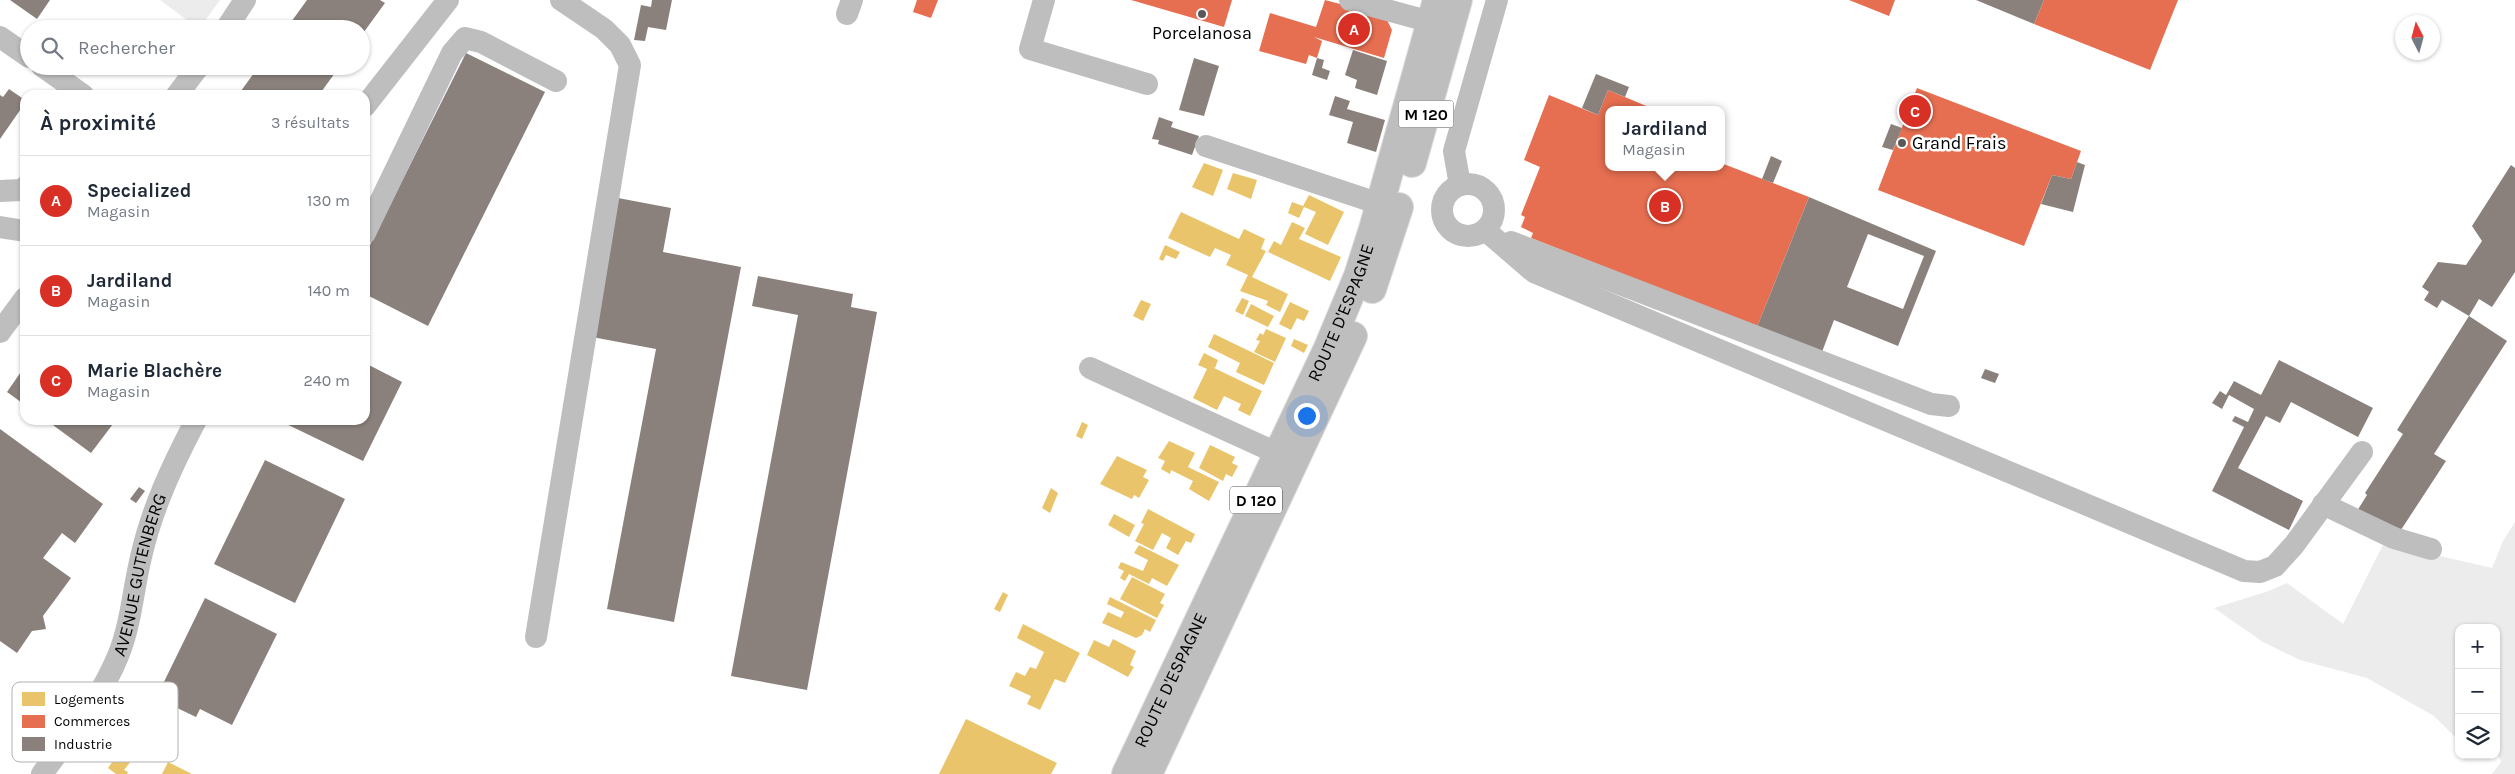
<!DOCTYPE html>
<html lang="fr">
<head>
<meta charset="utf-8">
<style>
  body { margin:0; font-family:Karla,sans-serif; background:#f2f2f3; color:#1f2937 }
  .controls { position:absolute; right:15px; bottom:15px; display:grid; overflow:hidden; border-radius:10px; box-shadow:0 1px 4px #0004 }
  .controls button { width:45px; height:45px; display:grid; place-items:center; padding:0; border:0; border-bottom:1px solid #e0e1e3; background:#fff; color:#1f2937; font:25px sans-serif }
  .compass { position:absolute; left:2395px; top:15px; width:45px; height:45px; border-radius:50%; background:#fff; box-shadow:0 1px 4px #0004; rotate:354deg }
  .you { position:absolute; left:1306px; top:415px; width:18px; height:18px; margin:-12px; border:4px solid #fff; border-radius:50%; background:#1a73e8; box-shadow:0 0 0 8px #1a73e833 }
  .badge { display:grid; place-items:center; width:32px; height:32px; border-radius:50%; background:#d93025; color:#fff; font-size:16px; font-weight:700 }
  .pin { position:absolute; translate:-50% -50%; border:2px solid #fff; box-shadow:0 1px 5px #0006 }
  .popup { position:absolute; left:1605px; top:106px; width:120px; height:65px; box-sizing:border-box; display:grid; place-content:center; border-radius:10px; background:#fff; filter:drop-shadow(0 1px 4px #0005); font-size:16px; white-space:nowrap; color:#747a83 }
  .popup b { font-size:19px; color:#1f2937 }
  .popup::after { content:''; position:absolute; left:50%; top:100%; margin-left:-10px; border:10px solid transparent; border-top-color:#fff }
  .list { margin:0; padding:0; list-style:none }
  h2 { display:flex; justify-content:space-between; align-items:center; height:65px; margin:0; padding:0 20px; font-size:21px }
  h2 small { font-size:16px; font-weight:400; color:#747a83 }
  .list li { display:grid; grid-template-columns:32px 1fr auto; gap:15px; align-items:center; box-sizing:border-box; height:90px; padding:0 20px; border-top:1px solid #e0e1e3 }
  .list b { display:block; font-size:19px; white-space:nowrap }
  .list p { margin:0; font-size:16px; white-space:nowrap; color:#747a83 }
  .list em { font-size:16px; font-style:normal; color:#747a83 }
  .icon { flex:none; width:28px; height:28px; fill:none; stroke:currentColor; stroke-width:2; stroke-linecap:round; stroke-linejoin:round }
  .map { position:relative; flex:none; width:2515px; height:774px; overflow:hidden }
  .search { position:absolute; background:#fff; box-shadow:0 1px 4px #0004; left:20px; top:20px; width:350px; height:55px; display:flex; align-items:center; gap:12px; box-sizing:border-box; padding:0 18px; border-radius:28px; color:#747a83; font-size:19px }
  .panel { position:absolute; background:#fff; box-shadow:0 1px 4px #0004; left:20px; top:90px; width:350px; height:335px; border-radius:15px }
  .map>svg:first-child { display:block }
</style>
</head>
<body>
<div class="map">
<svg width="2515" height="774" viewBox="0 0 2515 774">
  <rect width="100%" height="100%" fill="#fff"/>
  <g fill="#ececec">
    <polygon points="160,0 220,0 199,29"/>
    <polygon points="2515,522 2515,774 2492,774 2501,762 2496,749 2496,628 2459,628 2459,736 2455,737 2434,716 2367,678 2300,660 2263,642 2214,608 2266,592 2287,583 2343,624 2384,543 2492,568 2503,541"/>
  </g>
  <g fill="#e9c46a">
    <polygon points="1204,163 1223,170 1213,196 1192,187"/>
    <polygon points="1233,173 1257,180 1251,199 1227,189"/>
    <polygon points="1309,195 1344,212 1328,245 1305,234 1316,212 1304,207 1299,218 1288,213 1292,202 1303,206"/>
    <polygon points="1181,212 1239,239 1244,229 1265,239 1261,249 1266,251 1252,277 1288,294 1280,312 1266,305 1268,301 1240,291 1248,275 1226,265 1231,255 1215,248 1210,257 1168,238"/>
    <polygon points="1292,222 1305,228 1299,239 1341,257 1330,281 1268,252 1274,241 1281,245"/>
    <polygon points="1165,245 1180,252 1176,259 1166,255 1163,261 1159,259"/>
    <polygon points="1242,298 1249,301 1243,315 1235,311"/>
    <polygon points="1141,300 1151,304 1143,321 1133,316"/>
    <polygon points="1290,302 1309,311 1304,321 1297,318 1291,330 1279,324"/>
    <polygon points="1251,304 1274,316 1268,327 1245,316"/>
    <polygon points="1266,329 1286,338 1275,362 1254,352 1260,341 1256,340 1260,333 1263,335"/>
    <polygon points="1214,334 1274,363 1264,385 1236,372 1240,363 1208,347"/>
    <polygon points="1294,339 1308,345 1304,353 1291,346"/>
    <polygon points="1204,353 1218,360 1215,368 1212,367 1262,391 1250,416 1238,410 1241,404 1224,396 1217,410 1193,398 1207,369 1198,365"/>
    <polygon points="1082,422 1088,425 1082,439 1076,436"/>
    <polygon points="1169,441 1195,453 1188,467 1219,482 1209,501 1189,489 1193,481 1171,470 1170,474 1161,469 1165,461 1158,458"/>
    <polygon points="1210,445 1235,457 1232,463 1238,466 1232,477 1226,474 1223,481 1199,468"/>
    <polygon points="1117,456 1147,470 1143,477 1149,480 1139,498 1134,495 1132,499 1100,484"/>
    <polygon points="1051,488 1058,493 1050,513 1042,508"/>
    <polygon points="1148,509 1195,534 1191,543 1186,541 1178,555 1166,548 1171,538 1162,533 1153,550 1135,541 1144,524 1141,523"/>
    <polygon points="1114,514 1135,525 1129,537 1108,525"/>
    <polygon points="1139,545 1179,565 1167,586 1152,578 1149,584 1129,574 1125,581 1120,578 1124,571 1118,568 1121,562 1143,571 1148,560 1134,553"/>
    <polygon points="1132,577 1165,594 1160,603 1164,605 1157,618 1120,599"/>
    <polygon points="1003,592 1008,595 1000,612 994,609"/>
    <polygon points="1110,597 1156,620 1150,632 1145,629 1142,635 1136,638 1102,623 1108,612 1121,618 1124,612 1107,604"/>
    <polygon points="1023,624 1080,653 1065,683 1055,679 1040,710 1027,704 1031,696 1009,686 1016,672 1025,676 1030,667 1036,669 1044,652 1017,638"/>
    <polygon points="1113,639 1136,651 1130,665 1134,667 1128,677 1087,655 1094,640 1109,647"/>
    <polygon points="966,719 1057,763 1051,774 939,774"/>
    <polygon points="125,729 145,743 124,770 128,772 127,774 116,774 108,768 113,761 105,756"/>
    <polygon points="168,762 192,774 162,774"/>
  </g>
  <g fill="#e76f51">
    <polygon points="917,0 938,0 931,18 913,12"/>
    <polygon points="1131,0 1232,0 1224,27"/>
    <polygon points="1325,0 1385,16 1392,30 1384,58 1314,37 1322,41 1317,58 1309,55 1306,64 1259,51 1270,13 1316,27"/>
    <polygon points="1849,0 1895,0 1889,16"/>
    <polygon points="2044,0 2178,0 2150,70 2034,24"/>
    <polygon points="1917,88 2081,151 2071,179 2052,175 2024,246 1878,190"/>
    <polygon points="1608,90 1656,110 1609,110 1609,167 1721,167 1721,163 1809,197 1757,327 1531,238 1533,233 1521,227 1525,217 1521,215 1540,167 1524,160 1549,95 1598,115"/>
  </g>
  <g fill="#8a817c" fill-rule="evenodd">
    <polygon points="10,0 50,0 37,19"/>
    <polygon points="307,0 380,0 385,3 361,36 361,29 286,29"/>
    <polygon points="652,0 672,0 666,30 648,27 645,41 634,40 641,5 651,7"/>
    <polygon points="1976,0 2044,0 2034,24"/>
    <polygon points="1353,50 1387,61 1377,95 1355,88 1357,80 1345,75"/>
    <polygon points="466,53 545,92 428,326 365,294 365,255"/>
    <polygon points="1194,58 1219,66 1204,116 1179,110"/>
    <polygon points="1317,58 1324,60 1322,68 1330,71 1327,80 1312,75"/>
    <polygon points="259,66 340,66 319,95 238,95"/>
    <polygon points="1596,74 1629,87 1625,97 1608,90 1598,115 1582,108"/>
    <polygon points="9,89 25,100 25,103 0,139 0,95 3,97"/>
    <polygon points="1335,96 1350,101 1347,109 1385,120 1376,152 1347,143 1353,122 1329,115"/>
    <polygon points="1159,117 1173,122 1171,127 1199,136 1192,155 1158,144 1159,140 1152,139"/>
    <polygon points="1891,124 1902,128 1893,150 1882,147"/>
    <polygon points="1771,156 1782,161 1773,183 1762,179"/>
    <polygon points="2077,162 2085,165 2073,212 2041,204 2052,175 2071,179"/>
    <polygon points="2511,165 2515,168 2515,272 2492,307 2479,299 2469,316 2507,341 2434,454 2446,461 2397,536 2357,511 2367,495 2365,493 2403,434 2397,430 2469,316 2442,300 2437,308 2424,300 2429,292 2422,287 2438,262 2466,265 2482,241 2472,226"/>
    <path d="M1809,197L1936,251L1898,346L1834,320L1822,352L1757,327ZM1868,234L1924,256L1903,309L1847,287Z"/>
    <polygon points="618,198 671,208 663,252 741,267 674,622 607,609 656,349 592,337"/>
    <polygon points="758,276 853,294 851,307 877,312 807,690 731,676 798,315 752,306"/>
    <polygon points="2279,360 2373,408 2358,437 2291,402 2280,423 2266,416 2238,468 2303,501 2289,530 2212,491 2244,427 2232,421 2235,416 2248,422 2254,409 2229,395 2222,409 2212,403 2220,391 2226,395 2234,381 2261,395"/>
    <polygon points="365,363 402,382 363,461 278,420 365,420"/>
    <polygon points="25,366 25,405 7,392"/>
    <polygon points="1985,369 1999,374 1995,383 1981,378"/>
    <polygon points="46,420 116,420 91,453"/>
    <polygon points="0,429 103,504 75,543 62,533 43,558 71,578 43,616 46,629 32,631 17,653 0,641"/>
    <polygon points="265,460 345,499 295,603 214,564"/>
    <polygon points="139,487 145,491 136,503 130,499"/>
    <polygon points="205,598 277,634 232,725 200,709 196,717 173,706 177,698 160,690"/>
  </g>
  <g fill="none" stroke-linecap="round" stroke-linejoin="round">
    <defs>
      <g id="major">
        <polyline points="1412,163 1458,0"/>
        <polyline points="1372,289 1399,207"/>
        <path id="s2" d="M1126,774L1328,348L1358,276L1373,229L1437,0"/>
        <polyline points="1148,774 1353,336"/>
      </g>
    </defs>
    <use href="#major" stroke="#dbdbdb" stroke-width="30"/>
    <g stroke="#bebebe" stroke-width="22">
      <polyline points="1044,0 1030,49 1147,84"/>
      <polyline points="1350,0 1431,22"/>
      <polyline points="847,14 852,0"/>
      <polyline points="226,29 245,0"/>
      <polyline points="0,37 29,57"/>
      <polyline points="42,66 83,95"/>
      <polyline points="177,95 199,66"/>
      <polyline points="365,106 448,0"/>
      <polyline points="1206,146 1380,204"/>
      <circle cx="1468" cy="210" r="26"/>
      <polyline points="1460,185 1454,151 1497,0"/>
      <polyline points="0,191 22,190 25,187"/>
      <polyline points="0,227 25,231"/>
      <polyline points="1485,230 1534,272 2244,571 2260,572 2275,566 2294,545 2362,452"/>
      <polyline points="365,233 452,53 465,38 481,42 556,81"/>
      <polyline points="1511,242 1931,404 1949,406"/>
      <polyline points="0,332 25,298"/>
      <polyline points="1090,368 1292,460"/>
      <polyline points="2323,504 2394,538 2431,549"/>
      <polyline points="536,637 630,65 620,45 604,29 561,0"/>
      <path id="s1" d="M42,774C69,737 100,700 118,656C131,625 133,590 141,557C152,508 173,464 196,420"/>
    </g>
    <use href="#major" stroke="#bebebe" stroke-width="28"/>
  </g>
  <g fill="#595959" stroke="#fff" stroke-width="2">
    <circle cx="1202" cy="14" r="5"/>
    <circle cx="1902" cy="143" r="5"/>
  </g>
  <g text-anchor="middle" stroke-width="5" stroke-linejoin="round" paint-order="stroke">
    <g fill="#fff" stroke="#4c4c4c" stroke-width="1">
      <rect x="1398.5" y="100.5" width="55" height="27" rx="4"/>
      <rect x="1230" y="486.5" width="52" height="27" rx="4"/>
    </g>
    <g font-size="16" font-weight="bold" fill="#000">
      <text x="1426" y="120">M 120</text>
      <text x="1256" y="506">D 120</text>
    </g>
    <g font-size="18" fill="#000" stroke="#fff">
      <text x="1202" y="39">Porcelanosa</text>
      <text x="1912" y="149" text-anchor="start">Grand Frais</text>
    </g>
    <g font-size="18" fill="#000" stroke="#fff">
      <text dy="6" stroke="none"><textPath href="#s2" startOffset="509">ROUTE D'ESPAGNE</textPath></text>
      <text dy="6" stroke="none"><textPath href="#s1" startOffset="225">AVENUE GUTENBERG</textPath></text>
      <text dy="6" stroke="none"><textPath href="#s2" startOffset="104">ROUTE D'ESPAGNE</textPath></text>
    </g>
  </g>
  <rect x="12" y="682" width="166" height="80" rx="8" fill="#fff" stroke="#b2b2b2" stroke-width="1"/>
  <rect x="22" y="692" width="23" height="14" fill="#e9c46a"/>
  <rect x="22" y="715" width="23" height="13" fill="#e76f51"/>
  <rect x="22" y="737" width="23" height="14" fill="#8a817c"/>
  <g font-size="14" fill="#000">
    <text x="54" y="704">Logements</text>
    <text x="54" y="726">Commerces</text>
    <text x="54" y="749">Industrie</text>
  </g>
</svg>
<div class="controls">
<button>+</button>
<button>−</button>
<button><svg class="icon" aria-label="layers" viewBox="0 0 24 24"><path d="M12 4l9 5-9 5-9-5zM3 14l9 5 9-5"/></svg></button>
</div>
<svg class="compass" viewBox="-18 -18 36 36"><path d="M0-13l5 13h-10z" fill="#e53935"/><path d="M0 13l5-13h-10z" fill="#747a83"/></svg>
<div class="you"></div>
<div class="pin badge" style="left:1354px;top:29px">A</div>
<div class="pin badge" style="left:1665px;top:206px">B</div>
<div class="popup"><b>Jardiland</b>Magasin</div>
<div class="pin badge" style="left:1915px;top:111px">C</div>
<div class="search"><svg class="icon" aria-label="search" viewBox="0 0 24 24"><circle cx="10" cy="10" r="6"/><path d="M15 15l6 6"/></svg>Rechercher</div>
<section class="panel">
<h2>À proximité<small>3 résultats</small></h2>
<ul class="list">
<li><span class="badge">A</span><div><b>Specialized</b><p>Magasin</p></div><em>130 m</em></li>
<li><span class="badge">B</span><div><b>Jardiland</b><p>Magasin</p></div><em>140 m</em></li>
<li><span class="badge">C</span><div><b>Marie Blachère</b><p>Magasin</p></div><em>240 m</em></li>
</ul>
</section>
</div>
</body>
</html>
